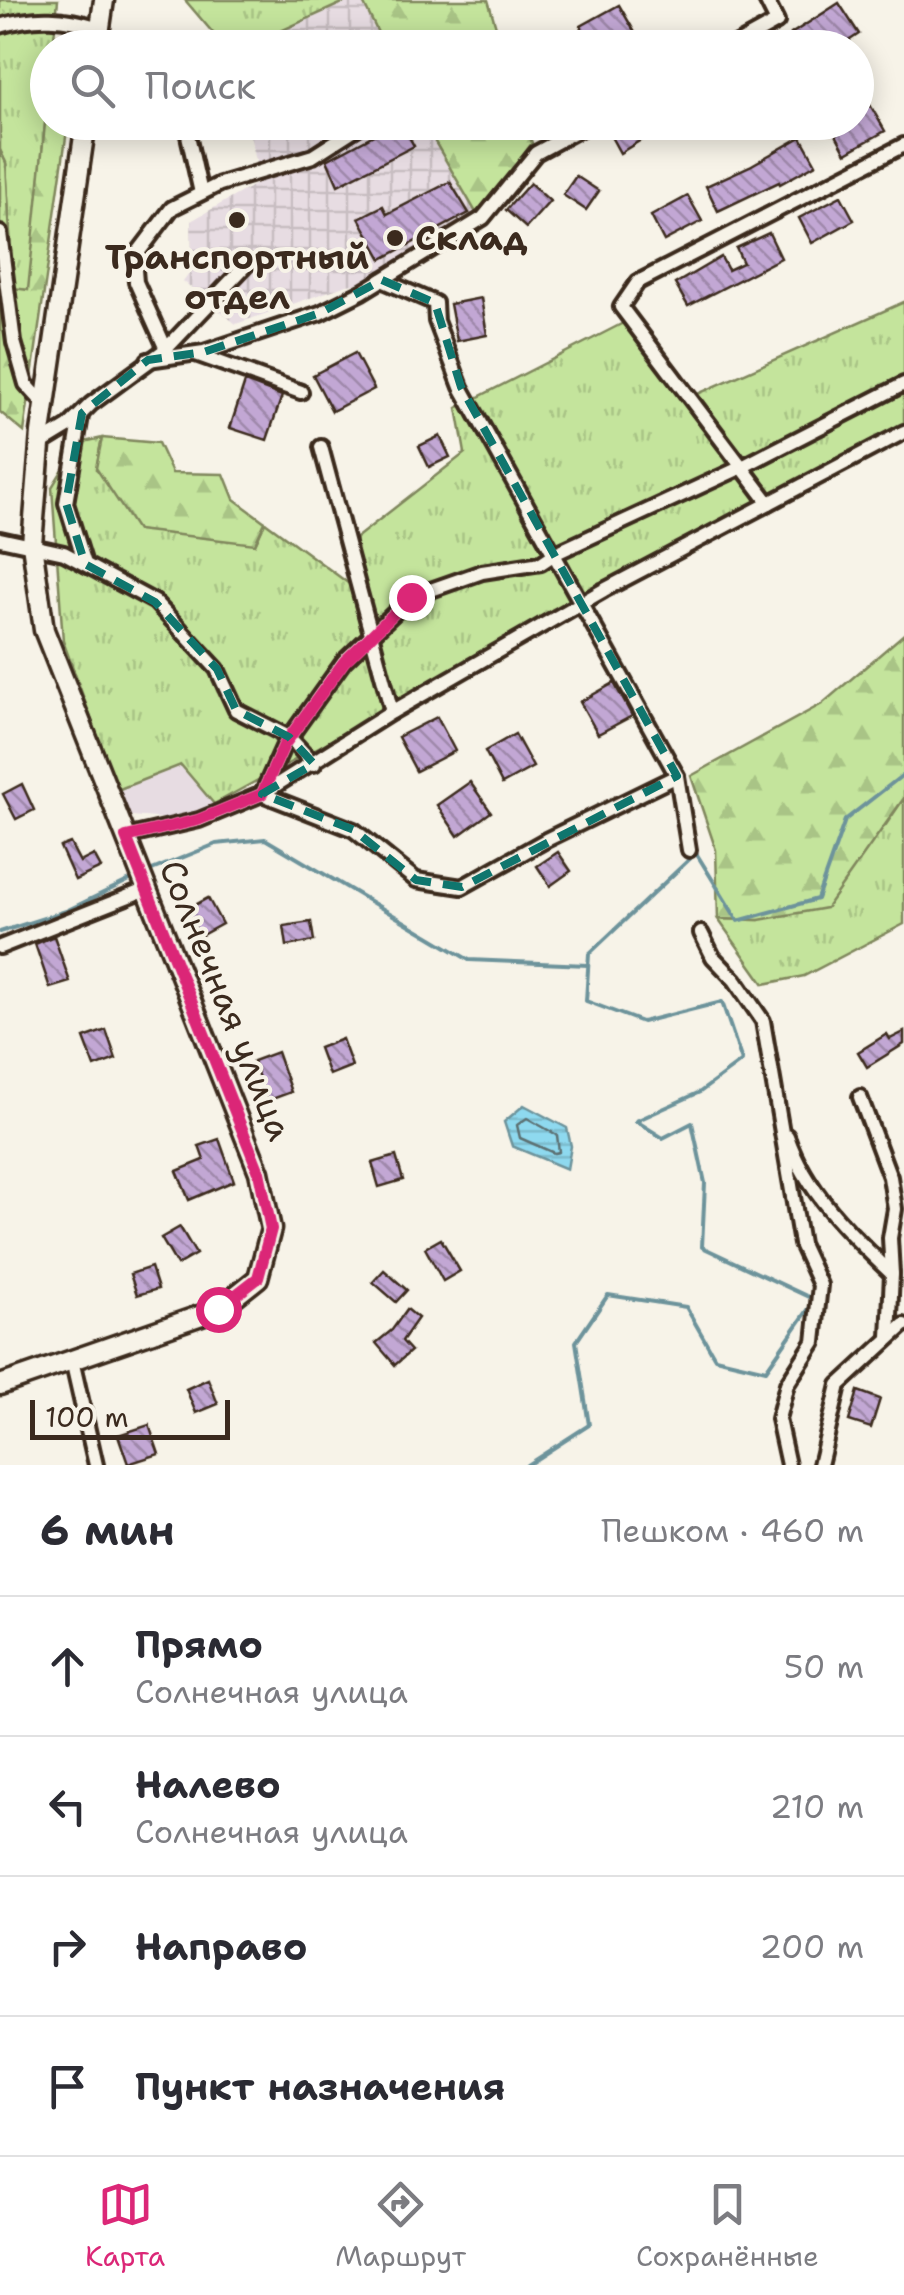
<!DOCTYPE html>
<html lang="ru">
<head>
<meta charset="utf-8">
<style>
  body { margin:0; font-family:"Shantell Sans",sans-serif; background:#f2f2f3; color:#2b2b33 }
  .scale { position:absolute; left:30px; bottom:25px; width:200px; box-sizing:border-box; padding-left:10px; border:5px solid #3b2a1e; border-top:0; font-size:28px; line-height:35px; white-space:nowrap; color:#3b2a1e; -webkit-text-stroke:8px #f7f3e8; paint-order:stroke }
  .stop { position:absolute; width:30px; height:30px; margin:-22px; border:8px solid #db2777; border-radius:50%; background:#fff }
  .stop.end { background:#db2777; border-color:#fff; box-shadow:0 2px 10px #0008 }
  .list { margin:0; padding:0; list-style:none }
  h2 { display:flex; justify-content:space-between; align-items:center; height:130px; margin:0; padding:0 40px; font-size:42px }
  h2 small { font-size:32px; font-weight:400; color:#7c7c81 }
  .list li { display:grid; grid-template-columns:65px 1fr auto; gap:30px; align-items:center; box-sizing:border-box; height:140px; padding:0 40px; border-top:2px solid #e1e1e2 }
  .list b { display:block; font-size:38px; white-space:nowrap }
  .list p { margin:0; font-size:32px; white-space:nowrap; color:#7c7c81 }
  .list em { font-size:32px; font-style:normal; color:#7c7c81 }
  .icon { flex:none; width:55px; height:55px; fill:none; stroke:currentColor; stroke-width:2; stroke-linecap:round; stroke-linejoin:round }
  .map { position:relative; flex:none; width:904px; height:1465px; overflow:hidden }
  .search { position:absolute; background:#fff; box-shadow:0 5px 25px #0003; left:30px; right:30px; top:30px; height:110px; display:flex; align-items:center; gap:25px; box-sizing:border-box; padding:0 35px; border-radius:55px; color:#7c7c81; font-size:38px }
  .sheet { height:690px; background:#fff }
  nav { display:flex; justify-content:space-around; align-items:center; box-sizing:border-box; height:140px; border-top:2px solid #e1e1e2; background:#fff; font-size:28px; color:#7c7c81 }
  nav a { display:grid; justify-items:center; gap:5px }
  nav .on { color:#db2777 }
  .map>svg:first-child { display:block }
</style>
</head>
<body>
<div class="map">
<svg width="904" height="1465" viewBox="0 0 904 1465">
  <defs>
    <pattern id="industrial-grid" width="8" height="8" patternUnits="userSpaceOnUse" patternTransform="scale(2.5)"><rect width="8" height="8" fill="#e7dce2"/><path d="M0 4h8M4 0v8" fill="none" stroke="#c7bdc1"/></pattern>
    <pattern id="grass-tufts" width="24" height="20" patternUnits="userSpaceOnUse" patternTransform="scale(2.5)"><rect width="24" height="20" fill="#c4e49c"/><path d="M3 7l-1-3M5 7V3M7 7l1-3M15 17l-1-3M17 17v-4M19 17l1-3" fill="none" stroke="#a9c486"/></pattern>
    <pattern id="forest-firs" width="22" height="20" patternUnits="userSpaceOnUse" patternTransform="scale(2.5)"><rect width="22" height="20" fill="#c4e49c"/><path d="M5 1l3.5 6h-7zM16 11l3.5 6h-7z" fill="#a9c486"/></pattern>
    <pattern id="water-rules" width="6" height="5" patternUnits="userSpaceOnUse" patternTransform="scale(2.5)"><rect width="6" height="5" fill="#8ed9ef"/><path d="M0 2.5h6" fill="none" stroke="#7bbacc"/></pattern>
    <pattern id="building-back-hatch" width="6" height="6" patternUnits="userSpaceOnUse" patternTransform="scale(2.5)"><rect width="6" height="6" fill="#c2a7d4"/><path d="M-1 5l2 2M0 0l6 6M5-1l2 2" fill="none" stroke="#9f88ab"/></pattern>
  </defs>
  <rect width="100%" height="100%" fill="#f7f3e8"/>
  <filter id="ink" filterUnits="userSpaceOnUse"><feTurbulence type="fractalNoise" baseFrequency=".01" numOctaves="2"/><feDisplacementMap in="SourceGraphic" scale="20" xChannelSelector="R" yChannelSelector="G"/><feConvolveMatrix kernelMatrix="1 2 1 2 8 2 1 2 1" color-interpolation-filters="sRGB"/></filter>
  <g filter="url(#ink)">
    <polygon fill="#e7dce2" points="181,765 214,804 194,821 131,816 117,790"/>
    <g fill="url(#industrial-grid)">
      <polygon points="349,0 362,0 385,47 243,48"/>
      <polygon points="247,123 424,123 478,216 382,280 347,285 236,324 183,281 192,269 191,221 261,181"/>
    </g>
    <g fill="url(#grass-tufts)" stroke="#80875d" stroke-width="2.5">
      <polygon points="0,0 58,0 53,47 48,48 47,104 29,290 13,289 6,163 0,150"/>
      <polygon points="185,0 349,0 243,48 225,47"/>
      <polygon points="904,302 904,429 214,804 181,765 117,790 63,641 52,487 79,443 102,438 96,469 255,544 265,522 348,583 356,538 465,453 457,408 635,317 691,397"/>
      <polygon points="904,798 904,924 804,976 764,984 718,919 759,920 885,826"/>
    </g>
    <g fill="url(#forest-firs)" stroke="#80875d" stroke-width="2.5">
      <polygon points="362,0 488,0 502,47 385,47"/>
      <polygon points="47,104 48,122 68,123 24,432 0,412 0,150 6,163 13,288 28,290"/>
      <polygon points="424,123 525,123 532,143 478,216"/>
      <polygon points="102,438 158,443 172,473 224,474 234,499 265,522 255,544 137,530 96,468"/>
      <polygon points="904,634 904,798 826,908 759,920 718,919 716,850 691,776 822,704"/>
    </g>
    <polygon fill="url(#water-rules)" stroke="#6d939b" stroke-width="2.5" points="524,1105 567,1128 571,1146 567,1169 512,1146 504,1122"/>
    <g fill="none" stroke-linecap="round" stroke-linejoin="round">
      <polygon stroke="#5c7072" stroke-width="2.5" points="527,1118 557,1135 559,1152 554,1153 520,1138 517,1125"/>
      <g stroke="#6d939b" stroke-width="4">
        <polyline points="147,872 216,844 265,839 469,960 588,965"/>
        <polyline points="0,932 66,911 134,878"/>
        <polyline points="527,1465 589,1425 576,1342 608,1295 686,1307 715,1358 766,1370 815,1300 702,1247 705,1183 692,1123 663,1138 636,1121 700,1092 742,1061 722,1002 642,1022 586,1001 589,954 696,853 738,921 817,899 845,820 904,774"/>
      </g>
    </g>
    <g fill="url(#building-back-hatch)" stroke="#3b2a1e" stroke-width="2.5">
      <polygon points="839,3 859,34 838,48 799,48 791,34"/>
      <polygon points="619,5 641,43 633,48 593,48 581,26"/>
      <polygon points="869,103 885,131 846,153 829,122 856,122 856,110"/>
      <polygon points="398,122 401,122 414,146 338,185 327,160"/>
      <polygon points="603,122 642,122 649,135 620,153"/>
      <polygon points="801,137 816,164 780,184 779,182 718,211 706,186 750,166"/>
      <polygon points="576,176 599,191 586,210 563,195"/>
      <polygon points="450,182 469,213 382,259 359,218 383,206 387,214"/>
      <polygon points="530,183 550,201 526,228 506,210"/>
      <polygon points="688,196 702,221 664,241 651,216"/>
      <polygon points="841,196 854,220 812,243 799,218"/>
      <polygon points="769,233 781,258 688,306 675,284 721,257 728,270 743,263 736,248"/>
      <polygon points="481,298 487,335 457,341 450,304"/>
      <polygon points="355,353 374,389 332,411 313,375"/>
      <polygon points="245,382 282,396 267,440 230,428"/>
      <polygon points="440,436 450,457 429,467 419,446"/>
      <polygon points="614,683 632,716 598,734 580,702"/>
      <polygon points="437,717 455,751 416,771 398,737"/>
      <polygon points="515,734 533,767 502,784 485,751"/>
      <polygon points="470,782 491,812 458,836 437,805"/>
      <polygon points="22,784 34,810 16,819 3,794"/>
      <polygon points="70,843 80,862 94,855 101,868 75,880 60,847"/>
      <polygon points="558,852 571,871 550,886 537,866"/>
      <polygon points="208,898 222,924 200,936 186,910"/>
      <polygon points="311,922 314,941 287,946 284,926"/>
      <polygon points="54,936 70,982 50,988 35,944"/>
      <polygon points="106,1030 116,1059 95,1067 84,1038"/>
      <polygon points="904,1032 904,1044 867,1067 858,1052 887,1034 890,1039"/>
      <polygon points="342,1039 352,1066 329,1075 319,1048"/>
      <polygon points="277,1052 291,1092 267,1101 253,1061"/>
      <polygon points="219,1139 234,1181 189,1200 177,1171 204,1160 199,1146"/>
      <polygon points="396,1156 403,1180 379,1187 372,1163"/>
      <polygon points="180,1227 196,1254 177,1265 161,1238"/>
      <polygon points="441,1239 460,1271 443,1281 425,1248"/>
      <polygon points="151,1267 158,1289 137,1295 130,1274"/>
      <polygon points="384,1270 407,1290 396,1302 373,1282"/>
      <polygon points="407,1309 418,1318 402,1341 411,1351 395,1365 376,1343 392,1330"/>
      <polygon points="208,1379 218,1404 196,1413 186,1389"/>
      <polygon points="858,1391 880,1399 871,1428 849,1421"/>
      <polygon points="149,1425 159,1454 128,1464 118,1435"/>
    </g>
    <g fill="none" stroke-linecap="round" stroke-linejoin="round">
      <defs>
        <g id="minor">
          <path d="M0,26C36,15 64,17 100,28"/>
          <polyline points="476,48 488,37"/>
          <polyline points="730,48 777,22 766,0"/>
          <polyline points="185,122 201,193"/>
          <polyline points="0,233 14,342 26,384 45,405"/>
          <polyline points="382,280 435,303 436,321 461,387 677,776 689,850"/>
          <polyline points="166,349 136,282 134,258 172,208 220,184 313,156 366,122"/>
          <polyline points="196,354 301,392"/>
          <polyline points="148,360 204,352 320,313 362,292 483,218 536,153 593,122"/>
          <polyline points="81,416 66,503 85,564"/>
          <polyline points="40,444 68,427 91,404 166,349 248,263"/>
          <polyline points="321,447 392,712"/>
          <polyline points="769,503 621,307 638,282 904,145"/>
          <polyline points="0,539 64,553 155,602 217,669 236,710 289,737 314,764"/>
          <polyline points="677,776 546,840 462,887 416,880 354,830 262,794 392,712 604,590 904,432"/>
          <polyline points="126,837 199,820 262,794 284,745 344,661 411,597 482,572 541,563 556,553 742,467 904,384"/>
          <polyline points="701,933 713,957 735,980 763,1021 801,1244 820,1285 814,1342 787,1384 778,1419 788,1465"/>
          <polyline points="0,947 147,889"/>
          <polyline points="860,1097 890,1177 895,1209 890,1238 892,1274"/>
          <path d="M787,1136C806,1192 849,1233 892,1274L889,1337"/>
          <polyline points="72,1360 96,1465"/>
          <polyline points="820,1465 839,1385 904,1325"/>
        </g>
        <g id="tertiary">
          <polyline points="97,48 104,0"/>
          <polyline points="0,1385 219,1309 258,1278 271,1229 259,1172 44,630 32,544 41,433 86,122"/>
        </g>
      </defs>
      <use href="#minor" stroke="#3b2a1e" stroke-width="20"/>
      <use href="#tertiary" stroke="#3b2a1e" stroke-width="25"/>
      <use href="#minor" stroke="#f7f3e8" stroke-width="12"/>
      <use href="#tertiary" stroke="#f7f3e8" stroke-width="18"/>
    </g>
  </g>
  <g fill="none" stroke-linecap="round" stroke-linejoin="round" filter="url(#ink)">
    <polyline stroke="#db2777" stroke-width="12" points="218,1309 258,1278 271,1229 259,1172 126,837 198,820 262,794 284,745 344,662 411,597"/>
  </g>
  <path fill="none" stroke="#0f766e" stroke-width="8" stroke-dasharray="20 12" stroke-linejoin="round" d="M382,280L435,303L461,387L677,776L462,887L416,880L354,830L262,794L314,764L289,737L236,710L217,669L155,602L85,564L66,503L82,413L148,360L204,352L320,313Z"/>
  <g fill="#3b2a1e" stroke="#f7f3e8" stroke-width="4">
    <circle cx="237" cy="220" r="10"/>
    <circle cx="395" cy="238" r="10"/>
  </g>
  <g text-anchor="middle" stroke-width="8" stroke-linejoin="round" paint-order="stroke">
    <g font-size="35" font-weight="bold" fill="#3b2a1e" stroke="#f7f3e8" text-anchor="start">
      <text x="415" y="250">Склад</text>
      <text x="237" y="269" text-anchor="middle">Транспортный<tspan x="237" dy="40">отдел</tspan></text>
    </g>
    <g font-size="35" fill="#3b2a1e" stroke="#f7f3e8">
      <text transform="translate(226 1000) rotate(68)" y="12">Солнечная улица</text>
    </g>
  </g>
</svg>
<div class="scale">100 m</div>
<div class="stop" style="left:218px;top:1309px"></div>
<div class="stop end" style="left:411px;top:597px"></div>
<div class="search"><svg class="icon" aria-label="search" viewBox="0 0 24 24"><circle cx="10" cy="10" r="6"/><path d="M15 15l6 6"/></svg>Поиск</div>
</div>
<section class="sheet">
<h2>6 мин<small>Пешком · 460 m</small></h2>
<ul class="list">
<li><svg class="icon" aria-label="ahead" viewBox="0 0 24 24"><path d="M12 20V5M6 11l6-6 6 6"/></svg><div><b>Прямо</b><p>Солнечная улица</p></div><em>50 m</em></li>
<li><svg class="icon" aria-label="left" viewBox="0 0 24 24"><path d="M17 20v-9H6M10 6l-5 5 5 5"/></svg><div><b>Налево</b><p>Солнечная улица</p></div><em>210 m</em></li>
<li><svg class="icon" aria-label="right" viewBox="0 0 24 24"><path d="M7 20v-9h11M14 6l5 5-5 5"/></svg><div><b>Направо</b></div><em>200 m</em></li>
<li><svg class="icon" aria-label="arrive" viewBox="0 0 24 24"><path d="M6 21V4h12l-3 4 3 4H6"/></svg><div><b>Пункт назначения</b></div></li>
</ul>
</section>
<nav>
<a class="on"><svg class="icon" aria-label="map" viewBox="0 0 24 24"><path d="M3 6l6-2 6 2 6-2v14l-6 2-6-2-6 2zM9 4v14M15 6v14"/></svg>Карта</a>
<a><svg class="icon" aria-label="directions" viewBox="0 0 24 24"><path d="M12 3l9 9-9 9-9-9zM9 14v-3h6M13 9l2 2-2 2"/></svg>Маршрут</a>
<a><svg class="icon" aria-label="saved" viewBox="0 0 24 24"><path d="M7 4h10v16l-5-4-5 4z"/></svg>Сохранённые</a>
</nav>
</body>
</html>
